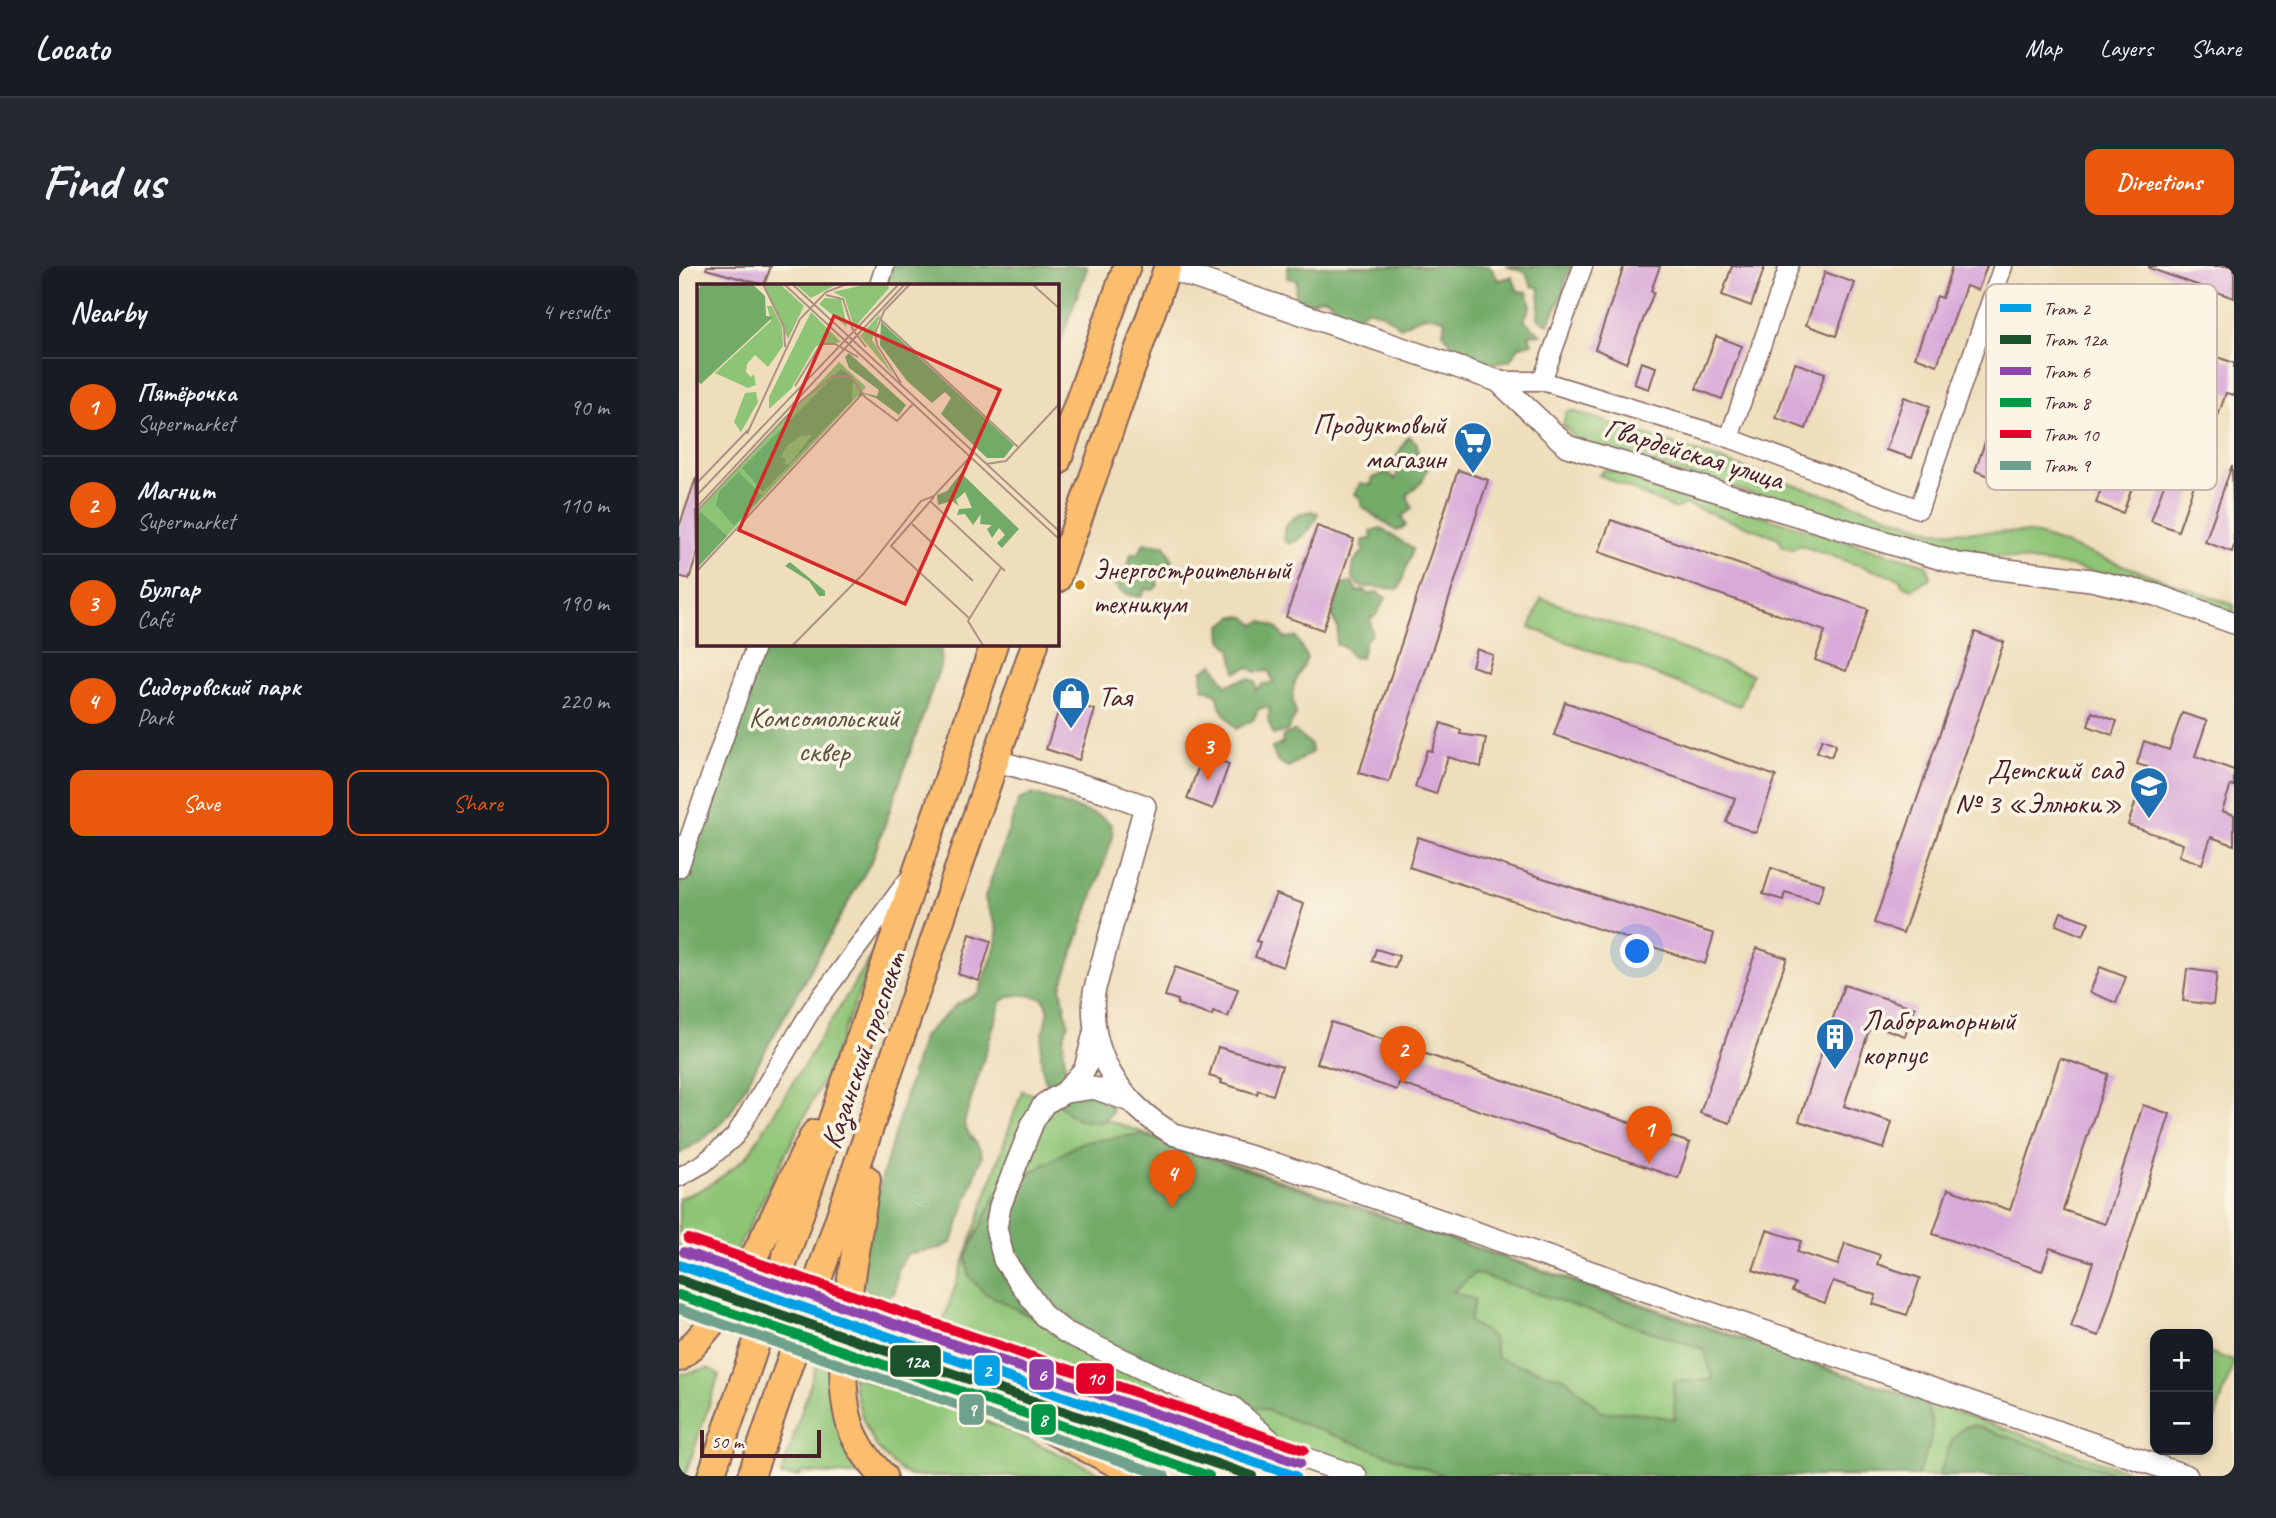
<!DOCTYPE html>
<html lang="en">
<head>
<meta charset="utf-8">
<style>
  body { margin:0; font-family:Caveat,sans-serif; background:#242831; color:#f1f3f6 }
  .controls { position:absolute; right:21px; bottom:21px; display:grid; overflow:hidden; border-radius:14px; box-shadow:0 4px 10px #0003 }
  .controls button { width:63px; height:63px; display:grid; place-items:center; padding:0; border:0; border-bottom:2px solid #363941; background:#171b24; color:#f1f3f6; font:35px sans-serif }
  .scale { position:absolute; left:21px; bottom:18px; width:121px; box-sizing:border-box; padding-left:7px; border:4px solid #4a1f2b; border-top:0; font-size:19px; line-height:24px; white-space:nowrap; color:#4a1f2b; -webkit-text-stroke:5px #fcf5e5; paint-order:stroke }
  .you { position:absolute; left:959px; top:686px; width:24px; height:24px; margin:-18px; border:5px solid #fff; border-radius:50%; background:#1a73e8; box-shadow:0 0 0 10px #1a73e833 }
  .badge { display:grid; place-items:center; width:46px; height:46px; border-radius:50%; background:#ea580c; color:#fff; font-size:23px; font-weight:700 }
  .pin { position:absolute; translate:-50% -58px; filter:drop-shadow(0 2px 4px #0008) }
  .pin::after { content:''; position:absolute; top:37px; width:24px; height:21px; background:inherit; clip-path:polygon(0 0,100% 0,50% 100%) }
  .list { margin:0; padding:0; list-style:none }
  h2 { display:flex; justify-content:space-between; align-items:center; height:91px; margin:0; padding:0 28px; font-size:30px }
  h2 small { font-size:23px; font-weight:400; color:#9ea1a6 }
  .list li { display:grid; grid-template-columns:46px 1fr auto; gap:21px; align-items:center; box-sizing:border-box; height:98px; padding:0 28px; border-top:2px solid #363941 }
  .list b { display:block; font-size:26px; white-space:nowrap }
  .list p { margin:0; font-size:23px; white-space:nowrap; color:#9ea1a6 }
  .list em { font-size:23px; font-style:normal; color:#9ea1a6 }
  .actions { display:flex; gap:14px; padding:21px 28px }
  .actions a { flex:1; padding:16px 0; border:2px solid #ea580c; border-radius:14px; text-align:center; font-size:24px; color:#ea580c }
  .actions .main { background:#ea580c; color:#fff }
  .map { position:relative; flex:none; width:1555px; height:1210px; overflow:hidden; border-radius:14px }
  header { display:flex; align-items:center; gap:42px; box-sizing:border-box; height:98px; padding:0 35px; background:#171b24; border-bottom:2px solid #363941 }
  header strong { font-size:33px }
  nav { display:flex; gap:38px; margin-inline-start:auto; font-size:24px }
  .intro { display:flex; align-items:center; justify-content:space-between; box-sizing:border-box; height:168px; padding:0 42px }
  h1 { margin:0; font-size:49px }
  .button { padding:18px 32px; border-radius:14px; background:#ea580c; color:#fff; font-size:24px; font-weight:700 }
  main { display:flex; gap:42px; padding:0 42px }
  aside { flex:1; background:#171b24; border-radius:14px; box-shadow:0 4px 10px #0003 }
  .map>svg:first-child { display:block }
</style>
</head>
<body>
<header>
<strong>Locato</strong>
<nav><a>Map</a><a>Layers</a><a>Share</a></nav>
</header>
<div class="intro"><h1>Find us</h1><a class="button">Directions</a></div>
<main>
<aside>
<h2>Nearby<small>4 results</small></h2>
<ul class="list">
<li><span class="badge">1</span><div><b>Пятёрочка</b><p>Supermarket</p></div><em>90 m</em></li>
<li><span class="badge">2</span><div><b>Магнит</b><p>Supermarket</p></div><em>110 m</em></li>
<li><span class="badge">3</span><div><b>Булгар</b><p>Café</p></div><em>190 m</em></li>
<li><span class="badge">4</span><div><b>Сидоровский парк</b><p>Park</p></div><em>220 m</em></li>
</ul>
<div class="actions"><a class="main">Save</a><a>Share</a></div>
</aside>
<div class="map">
<svg width="1555" height="1210" viewBox="0 0 1555 1210">
  <rect width="100%" height="100%" fill="#fcf5e5"/>
  <filter id="ink" filterUnits="userSpaceOnUse"><feTurbulence type="fractalNoise" baseFrequency=".0143" numOctaves="2"/><feDisplacementMap in="SourceGraphic" scale="14" xChannelSelector="R" yChannelSelector="G"/><feConvolveMatrix kernelMatrix="1 2 1 2 8 2 1 2 1" color-interpolation-filters="sRGB"/></filter>
  <filter id="wash" filterUnits="userSpaceOnUse"><feTurbulence type="fractalNoise" baseFrequency=".00686" numOctaves="4" result="noise"/><feDisplacementMap in="SourceGraphic" scale="28" xChannelSelector="R" yChannelSelector="G"/><feGaussianBlur stdDeviation="1.57" result="paint"/><feColorMatrix in="noise" values="0 0 0 0 0 0 0 0 0 0 0 0 0 0 0 0 0 1.4 0 .05"/><feComposite in="paint" operator="in"/></filter>
  <g filter="url(#wash)">
    <rect width="100%" height="100%" fill="#eedebc"/>
    <g fill="#8ec476" stroke="#6c7250" stroke-width="2">
      <polygon points="894,145 1255,265 1354,267 1555,339 1555,347 1481,322 1390,300 1271,284 902,179 884,159 887,146"/>
      <polygon points="926,203 1248,299 1252,311 1233,323 1223,319 1221,313 1120,279 1113,283 1103,280 1100,272 1006,238 996,243 920,209"/>
      <polygon points="862,332 1073,408 1061,440 851,362"/>
      <path d="M197,683L151,800L51,998L2,981L0,984V932C29,924 47,908 69,889Z"/>
      <polygon points="343,825 1463,1210 694,1210 263,1059"/>
      <polygon points="1529,1086 1555,1095 1531,1168 1529,1167"/>
      <path d="M138,1097L151,1102C152,1151 165,1170 189,1210L123,1206L120,1210H102Z"/>
      <polygon points="29,1102 40,1109 6,1210 0,1210 0,1109"/>
      <path d="M173,1110L202,1120L204,1116L324,1162L428,1210H231C191,1188 181,1152 173,1110Z"/>
    </g>
    <g fill="#72aa67" stroke="#5e6449" stroke-width="2" fill-rule="evenodd">
      <polygon points="213,0 409,0 378,85 378,19 206,19"/>
      <path d="M609,0H811L819,14L833,11L839,25L848,26L852,39L845,54L862,68L850,69L853,77L841,80L831,94L808,99L775,82L764,66L766,54C749,46 738,51 722,61L702,47L688,43L675,52L661,49L650,34L644,31L626,38L616,29L618,14L608,12Z"/>
      <polygon points="827,0 897,0 887,10 885,26 869,58 859,52 861,22 853,20 846,6"/>
      <polygon points="729,170 738,177 739,188 749,201 743,216 728,229 733,243 723,250 727,260 718,265 683,241 681,232 676,228 681,217 692,219 694,212 708,206 716,213 719,207 714,197"/>
      <path d="M632,245L639,247C635,261 624,272 611,278L605,274C603,257 617,248 632,245Z"/>
      <polygon points="702,262 734,283 720,323 680,320 673,311 675,295 685,285 683,275 693,272 692,265"/>
      <path d="M465,277L486,279L493,293L488,306L477,312L479,319L474,324L466,323L462,331C445,329 438,325 431,310L449,300L452,288L460,287Z"/>
      <polygon points="673,316 678,326 686,324 690,329 698,326 707,332 697,349 691,353 693,368 686,374 682,392 673,391 666,381 657,378 659,362 653,350 663,319"/>
      <path d="M555,350L567,351L576,359L583,355L597,361L605,372L617,371L628,392C616,417 609,420 617,449L608,465L594,469L589,454L591,442H580L574,454L557,463L542,443L538,428L524,422L523,405L534,398L547,419L569,412L577,416V424L584,418L595,417L590,405L577,406L569,401L557,406L552,383L543,374L542,360Z"/>
      <polygon points="83,378 261,378 263,395 194,592 50,849 27,871 0,888 0,622"/>
      <polygon points="615,465 631,478 633,486 609,501 598,495 593,482 603,478 604,470"/>
      <path d="M354,528L421,550L432,558L434,571L382,721L389,758L384,774L387,810L430,836L433,846L424,856C402,857 390,852 377,834C356,804 360,778 370,744L364,732C348,729 335,725 322,736L285,857C288,872 301,876 303,890L273,976L262,982L228,988L219,1003L216,1026L207,1034L195,1029L182,1018L180,990L244,770L278,738L300,727C305,710 318,686 318,668C318,653 307,645 306,631L340,534Z"/>
      <path d="M462,868L1245,1136C1262,1165 1249,1181 1238,1210H766L396,1074L304,1026L290,1010L287,990L317,928L401,877ZM796,1007L1025,1083L1034,1114L994,1116L996,1153L955,1146H923L888,1113L818,1092L814,1072L790,1055L796,1034L774,1026Z"/>
      <path d="M1294,1159L1444,1210H1260C1267,1191 1272,1162 1294,1159Z"/>
    </g>
    <g id="blocks">
      <g fill="#d8aad9">
        <polygon points="28,0 92,0 85,19 27,3"/>
        <polygon points="945,0 981,0 972,25 975,26 947,97 916,83"/>
        <polygon points="1053,0 1086,0 1072,40 1043,29"/>
        <polygon points="1273,0 1308,0 1299,24 1287,20 1258,99 1236,91 1258,30 1263,32"/>
        <polygon points="1470,0 1555,0 1555,32 1470,2"/>
        <polygon points="1146,6 1176,17 1157,70 1127,59"/>
        <polygon points="1425,51 1555,97 1555,129 1547,127 1499,265 1472,255 1521,117 1493,108 1444,247 1417,237 1467,98 1415,80"/>
        <polygon points="1037,70 1063,80 1043,133 1017,123"/>
        <polygon points="962,96 977,101 970,123 955,118"/>
        <polygon points="1116,97 1146,107 1127,163 1097,152"/>
        <polygon points="1225,131 1251,140 1233,192 1207,184"/>
        <polygon points="1313,156 1336,164 1319,213 1296,205"/>
        <polygon points="1553,199 1555,279 1553,286 1526,276"/>
        <polygon points="779,204 809,214 710,516 680,507"/>
        <polygon points="17,212 19,286 10,313 0,310 0,261"/>
        <polygon points="932,254 1189,343 1167,405 1136,394 1146,365 920,286"/>
        <polygon points="638,260 675,273 644,364 607,351"/>
        <polygon points="1296,366 1325,376 1224,667 1195,657"/>
        <polygon points="798,383 814,389 809,406 793,400"/>
        <polygon points="383,434 416,444 400,494 367,483"/>
        <polygon points="886,436 1097,510 1077,567 1047,556 1056,532 875,469"/>
        <polygon points="1413,446 1438,455 1433,469 1409,460"/>
        <polygon points="1503,447 1528,455 1516,490 1555,504 1555,520 1552,519 1543,545 1555,549 1555,579 1532,571 1523,598 1500,590 1504,578 1449,559 1468,501 1458,498 1465,475 1490,484"/>
        <polygon points="762,457 782,464 781,468 807,472 802,501 769,491 757,528 736,521 748,484 753,485"/>
        <polygon points="1143,473 1157,478 1152,491 1138,486"/>
        <polygon points="524,488 550,498 534,543 508,533"/>
        <polygon points="739,571 1035,668 1026,698 730,601"/>
        <polygon points="1092,602 1145,618 1139,636 1106,626 1104,634 1084,628"/>
        <polygon points="597,628 625,638 604,701 576,691 581,676 577,675"/>
        <polygon points="1382,646 1410,656 1404,670 1377,659"/>
        <polygon points="291,668 312,675 300,715 279,708"/>
        <polygon points="1078,682 1108,692 1051,857 1021,847"/>
        <polygon points="697,683 720,690 716,702 693,695"/>
        <polygon points="496,701 559,723 549,751 534,746 533,750 498,738 499,734 486,730"/>
        <polygon points="1421,701 1447,711 1437,737 1411,726"/>
        <polygon points="1508,703 1538,707 1534,739 1504,735"/>
        <polygon points="1165,719 1236,742 1226,770 1192,758 1165,840 1213,856 1205,883 1120,855"/>
        <polygon points="652,756 1011,877 999,912 720,817 718,824 638,797"/>
        <polygon points="539,781 603,800 594,829 579,824 578,828 542,817 543,814 530,810"/>
        <polygon points="1381,792 1429,808 1384,944 1426,958 1464,839 1491,848 1420,1070 1392,1061 1414,996 1371,982 1363,1005 1254,968 1269,923 1331,944"/>
        <polygon points="1088,964 1122,975 1118,986 1159,999 1166,977 1201,989 1198,998 1241,1012 1228,1049 1194,1038 1197,1029 1154,1015 1146,1037 1113,1025 1116,1018 1074,1004"/>
      </g>
    </g>
  </g>
  <g filter="url(#ink)">
    <use href="#blocks" fill-opacity="0" stroke="#83625e" stroke-width="2"/>
    <g fill="none" stroke-linecap="round" stroke-linejoin="round">
      <defs>
        <g id="minor">
          <polyline points="200,19 206,0"/>
          <polyline points="819,115 863,115 1050,172 1240,243 1324,0"/>
          <polyline points="863,115 904,0"/>
          <polyline points="1050,172 1110,0"/>
          <polyline points="0,602 77,378"/>
          <polyline points="0,911 25,897 56,870 133,743 228,615"/>
        </g>
        <g id="tertiary">
          <polyline points="488,2 819,115 888,180 1279,298 1412,314 1477,329 1555,357"/>
          <path d="M318,495L424,525L466,540L415,726C409,789 442,838 496,869L597,898L1508,1210"/>
          <polyline points="415,767 406,803 386,826 365,838 354,856 321,940 317,962 325,994 365,1050 386,1066 514,1127 553,1141 602,1184 677,1210"/>
          <polyline points="386,826 415,822 451,835"/>
        </g>
        <g id="primary">
          <polyline points="378,196 448,0"/>
          <polyline points="378,313 489,0"/>
          <path d="M188,913C178,979 154,1087 169,1151C174,1174 188,1193 204,1210"/>
          <path d="M0,1092C66,1034 95,943 136,867"/>
          <polyline points="209,1101 330,1143 462,1210"/>
          <polyline points="32,1210 315,378"/>
          <polyline points="72,1210 356,378"/>
        </g>
      </defs>
      <use href="#minor" stroke="#83625e" stroke-width="21"/>
      <use href="#tertiary" stroke="#83625e" stroke-width="24"/>
      <use href="#primary" stroke="#83625e" stroke-width="30"/>
      <use href="#minor" stroke="#fff" stroke-width="18"/>
      <use href="#tertiary" stroke="#fff" stroke-width="21"/>
      <use href="#primary" stroke="#fbbe6e" stroke-width="26"/>
      <defs>
        <polyline id="primary-bridge" points="0,1029 209,1101"/>
      </defs>
      <use href="#primary-bridge" stroke="#83625e" stroke-width="30" stroke-linecap="butt"/>
      <use href="#primary-bridge" stroke="#fbbe6e" stroke-width="26"/>
      <defs>
        <polyline id="tram-1" points="0,999 616,1210"/>
        <polyline id="tram-2" points="0,1014 573,1210"/>
        <polyline id="tram-3" points="5,986 621,1197"/>
        <polyline id="tram-4" points="0,1029 530,1210"/>
        <polyline id="tram-5" points="9,973 625,1184"/>
        <polyline id="tram-6" points="0,1043 486,1210"/>
      </defs>
      <use href="#tram-1" stroke="#fcf5e5" stroke-width="16"/>
      <use href="#tram-2" stroke="#fcf5e5" stroke-width="16"/>
      <use href="#tram-3" stroke="#fcf5e5" stroke-width="16"/>
      <use href="#tram-4" stroke="#fcf5e5" stroke-width="16"/>
      <use href="#tram-5" stroke="#fcf5e5" stroke-width="16"/>
      <use href="#tram-6" stroke="#fcf5e5" stroke-width="16"/>
      <use href="#tram-1" stroke="#06a0e6" stroke-width="10"/>
      <use href="#tram-2" stroke="#1b522b" stroke-width="10"/>
      <use href="#tram-3" stroke="#8e44ad" stroke-width="10"/>
      <use href="#tram-4" stroke="#009746" stroke-width="10"/>
      <use href="#tram-5" stroke="#e4002b" stroke-width="10"/>
      <use href="#tram-6" stroke="#70a18c" stroke-width="10"/>
    </g>
  </g>
  <defs>
    <symbol id="supermarket-pin" viewBox="-11 -11 22 30"><path d="M0 17L-7.5 6A9.5 9.5 0 1 1 7.5 6Z" fill="#1f6fb2" stroke="#fcf5e5"/><path d="M-6-5.5h2.5l.6 2H6L4.5 2H-2.5L-4.4-4H-6ZM-1.5 3.2a1.3 1.3 0 1 0 .1 0ZM3 3.2a1.3 1.3 0 1 0 .1 0Z" fill="#fff"/></symbol>
    <symbol id="shop-pin" viewBox="-11 -11 22 30"><path d="M0 17L-7.5 6A9.5 9.5 0 1 1 7.5 6Z" fill="#1f6fb2" stroke="#fcf5e5"/><path d="M-5-2.5h2.3a2.7 3.5 0 0 1 5.4 0H5L5.5 6h-11ZM-1.5-2.5h3a1.5 2.3 0 0 0-3 0Z" fill="#fff"/></symbol>
    <symbol id="school-pin" viewBox="-11 -11 22 30"><path d="M0 17L-7.5 6A9.5 9.5 0 1 1 7.5 6Z" fill="#1f6fb2" stroke="#fcf5e5"/><path d="M0-5L7-2L0 1L-7-2ZM-4 1L0 2.5L4 1V4Q0 6-4 4Z" fill="#fff"/></symbol>
    <symbol id="building-pin" viewBox="-11 -11 22 30"><path d="M0 17L-7.5 6A9.5 9.5 0 1 1 7.5 6Z" fill="#1f6fb2" stroke="#fcf5e5"/><path d="M-4-6H4V6H1V3H-1V6H-4ZM-2.5-4.3h1.7v1.8h-1.7ZM.8-4.3h1.7v1.8H.8ZM-2.5-1h1.7V.8h-1.7ZM.8-1h1.7V.8H.8Z" fill="#fff"/></symbol>
  </defs>
  <g fill-rule="evenodd">
    <use href="#supermarket-pin" x="772" y="153" width="44" height="60"/>
    <use href="#shop-pin" x="370" y="408" width="44" height="60"/>
    <use href="#school-pin" x="1448" y="498" width="44" height="60"/>
    <use href="#building-pin" x="1134" y="749" width="44" height="60"/>
  </g>
  <circle fill="#cc840b" stroke="#fcf5e5" stroke-width="2.5" cx="401" cy="319" r="6"/>
  <g text-anchor="middle" stroke-width="7" stroke-linejoin="round" paint-order="stroke">
    <g font-size="28" fill="#4a1f2b" stroke="#fcf5e5" text-anchor="start">
      <text x="414" y="313">Энергостроительный<tspan x="414" dy="34">техникум</tspan></text>
    </g>
    <g font-size="30" fill="#4a1f2b" stroke="#fcf5e5" text-anchor="end">
      <text x="767" y="168">Продуктовый<tspan x="767" dy="34">магазин</tspan></text>
      <text x="419" y="440" text-anchor="start">Тая</text>
      <text x="1443" y="513">Детский сад<tspan x="1443" dy="34">№ 3 «Эллюки»</tspan></text>
      <text x="1183" y="764" text-anchor="start">Лабораторный<tspan x="1183" dy="34">корпус</tspan></text>
    </g>
    <g font-size="30" fill="#4a1f2b" stroke="#fcf5e5">
      <text transform="translate(1015 187) rotate(17)" y="10">Гвардейская улица</text>
      <text transform="translate(184 784) rotate(-71)" y="10">Казанский проспект</text>
    </g>
    <g font-size="30" fill="#5e5142" stroke="#fcf5e5">
      <text x="145" y="461">Комсомольский<tspan x="145" dy="34">сквер</tspan></text>
    </g>
  </g>
  <g transform="translate(18 18)">
    <rect width="362" height="362" fill="#eedebc"/>
    <path d="M67,0H83L107,22L91,55ZM98,0H141L114,14ZM171,0H190L192,4L157,44L148,14L136,8ZM128,14L144,15L150,43L122,20ZM70,22H75L85,43L86,62L71,83L58,71L50,80L49,88L54,93L57,90L59,101L51,104L18,89L74,37ZM114,28L144,58L119,62L94,105L72,125V113ZM183,30L175,56L197,92L163,52ZM142,78L169,103L0,284V228ZM59,108L61,118L44,148L37,138L48,109Z" fill="#8ec476"/>
    <path d="M4,0H55L68,12L69,32L76,33L4,100L0,97V9ZM184,38L317,161L307,174H290L244,130L254,114L248,108L235,119L210,97L183,61ZM152,69L209,121L202,131L179,114L168,110L160,114L163,108L180,112L182,106L152,84L148,73ZM144,85L156,93L155,117L66,208L45,184ZM115,151L92,181L87,180L89,175L84,173L89,163L103,152ZM42,188L65,212L37,242L19,221L22,208ZM264,189L322,245L305,264L300,259L308,251L302,244L295,254L290,245L295,241L283,240L284,230L276,241L268,230L260,231L262,225L275,224L268,208L259,216L262,222L255,217L241,221L240,211L250,207ZM4,228L30,252L0,284V231ZM93,278L128,307V312H122L112,297L88,282Z" fill="#72aa67" fill-rule="evenodd"/>
    <path fill="none" stroke="#ac9282" stroke-width="2" d="M66,0L87,43L88,63M87,0L363,256M95,0L363,248M335,0L363,25M129,11L146,15L156,46L169,63M182,34L321,163M204,99L180,61L178,49L187,27L213,0M98,102L124,60H138L161,73M50,150L103,35L129,8L150,0M289,180L309,177L363,119M0,199L51,146M0,211L202,0M237,213L194,262L272,334M234,218L308,287M0,223L208,0M0,227L104,117L136,92L154,93L168,113L200,137L216,120M215,240L276,297M0,287L166,109M94,363L167,289L224,217L237,212L273,173M287,363L271,337L304,284"/>
    <path fill="#d62828" fill-opacity="0.15" stroke="#d62828" stroke-width="3.5" d="M137,32L303,106L208,320L42,246Z"/>
    <rect width="362" height="362" fill="none" stroke="#4a1f2b" stroke-width="3.5"/>
  </g>
  <rect x="1307" y="18" width="231" height="206" rx="10" fill="#fcf5e5" stroke="#c7b5ad" stroke-width="2"/>
  <rect x="1321" y="38" width="31" height="8" fill="#06a0e6"/>
  <rect x="1321" y="69" width="31" height="9" fill="#1b522b"/>
  <rect x="1321" y="101" width="31" height="8" fill="#8e44ad"/>
  <rect x="1321" y="132" width="31" height="9" fill="#009746"/>
  <rect x="1321" y="164" width="31" height="8" fill="#e4002b"/>
  <rect x="1321" y="195" width="31" height="9" fill="#70a18c"/>
  <g font-size="19" fill="#4a1f2b">
    <text x="1364" y="49">Tram 2</text>
    <text x="1364" y="80">Tram 12а</text>
    <text x="1364" y="112">Tram 6</text>
    <text x="1364" y="143">Tram 8</text>
    <text x="1364" y="175">Tram 10</text>
    <text x="1364" y="206">Tram 9</text>
  </g>
  <g stroke="#fcf5e5" stroke-width="2.5">
    <rect x="210" y="1078" width="53" height="34" rx="7" fill="#1b522b"/>
    <rect x="294" y="1088" width="28" height="33" rx="7" fill="#06a0e6"/>
    <rect x="349" y="1092" width="27" height="33" rx="7" fill="#8e44ad"/>
    <rect x="396" y="1096" width="40" height="33" rx="7" fill="#e4002b"/>
    <rect x="279" y="1127" width="27" height="33" rx="7" fill="#70a18c"/>
    <rect x="351" y="1137" width="27" height="33" rx="7" fill="#009746"/>
  </g>
  <g font-size="19" text-anchor="middle" font-weight="bold" fill="#fff">
    <text x="237" y="1102">12а</text>
    <text x="308" y="1111">2</text>
    <text x="363" y="1115">6</text>
    <text x="416" y="1119">10</text>
    <text x="293" y="1150">9</text>
    <text x="364" y="1160">8</text>
  </g>
</svg>
<div class="controls">
<button>+</button>
<button>−</button>
</div>
<div class="scale">50 m</div>
<div class="you"></div>
<div class="pin badge" style="left:970px;top:898px">1</div>
<div class="pin badge" style="left:724px;top:818px">2</div>
<div class="pin badge" style="left:529px;top:515px">3</div>
<div class="pin badge" style="left:493px;top:942px">4</div>
</div>
</main>
</body>
</html>
